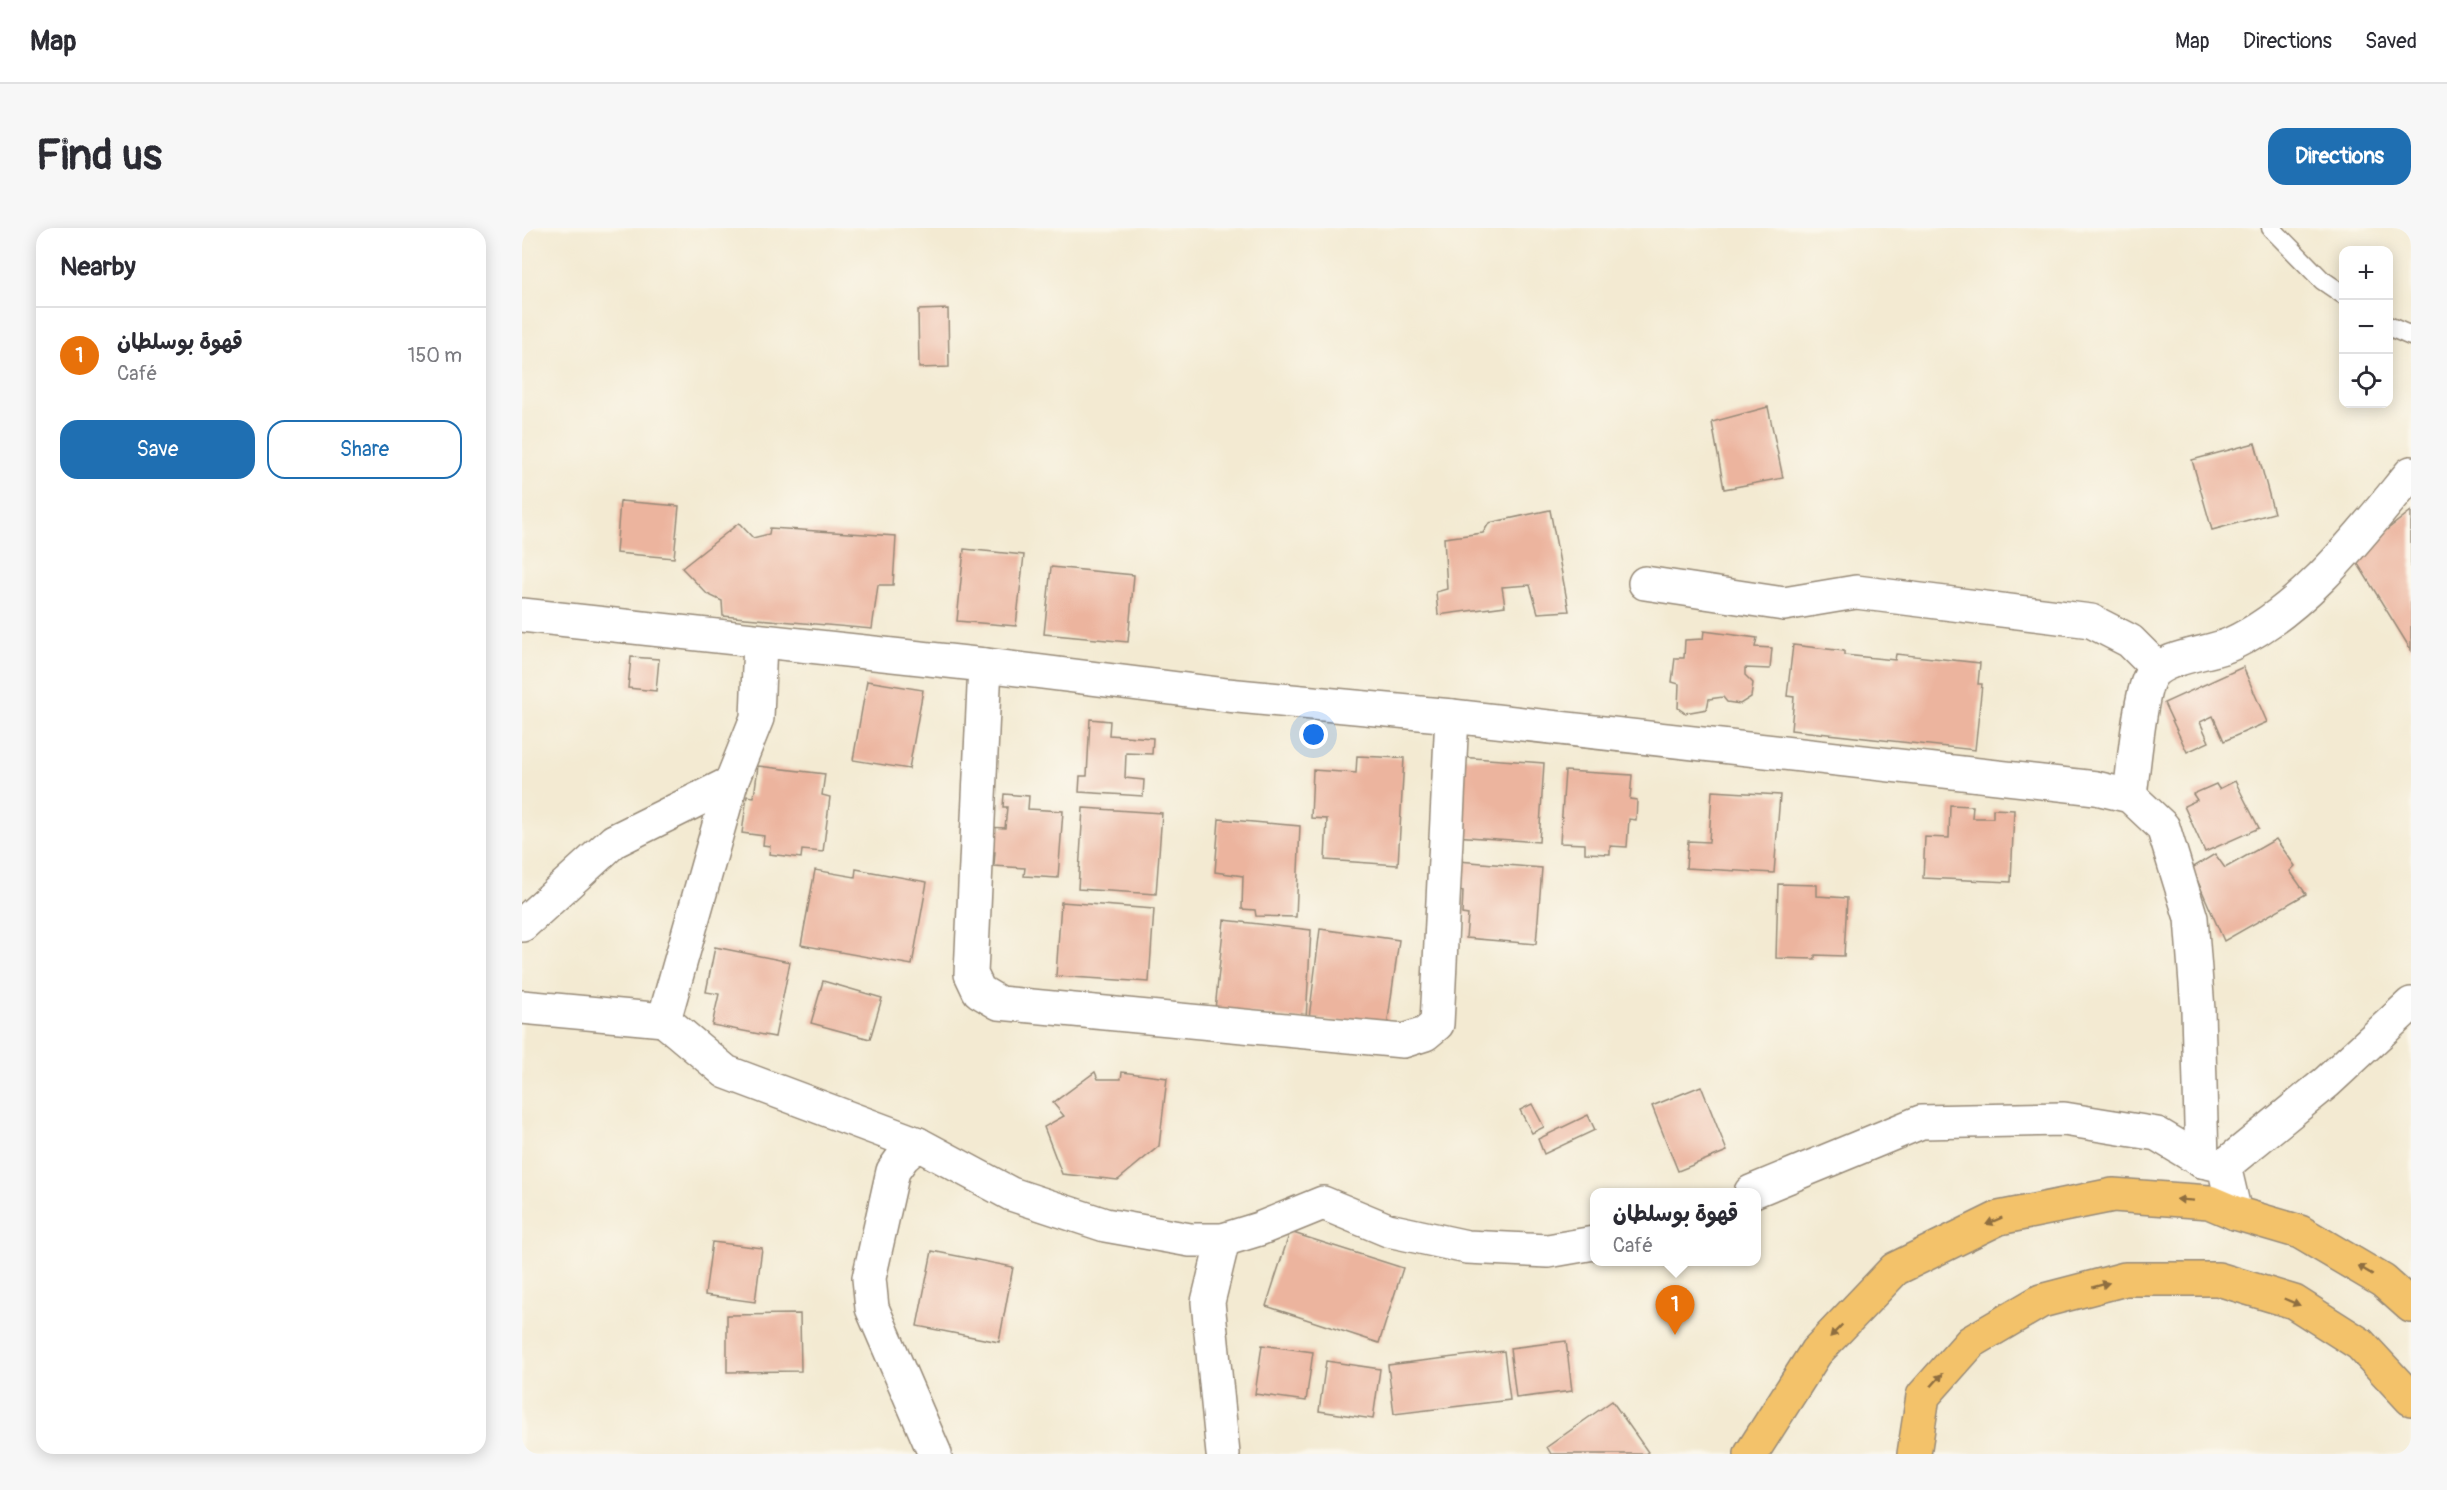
<!DOCTYPE html>
<html lang="en">
<head>
<meta charset="utf-8">
<style>
  body { margin:0; font-family:Pangolin,"Playpen Sans Arabic",sans-serif; background:#f7f7f7; color:#2b2b33 }
  .controls { position:absolute; right:18px; top:18px; display:grid; overflow:hidden; border-radius:12px; box-shadow:0 3px 15px #0003 }
  .controls button { width:54px; height:54px; display:grid; place-items:center; padding:0; border:0; border-bottom:2px solid #e1e1e2; background:#fff; color:#2b2b33; font:30px sans-serif }
  .you { position:absolute; left:792px; top:507px; width:21px; height:21px; margin:-15px; border:4px solid #fff; border-radius:50%; background:#1a73e8; box-shadow:0 0 0 9px #1a73e833 }
  .badge { display:grid; place-items:center; width:39px; height:39px; border-radius:50%; background:#1f6fb2; color:#fff; font-size:20px; font-weight:700 }
  .pin { position:absolute; translate:-50% -50px; filter:drop-shadow(0 2px 3px #0008) }
  .pin::after { content:''; position:absolute; top:32px; width:21px; height:18px; background:inherit; clip-path:polygon(0 0,100% 0,50% 100%) }
  .popup { position:absolute; left:1068px; top:960px; width:171px; height:78px; box-sizing:border-box; display:grid; place-content:center; border-radius:12px; background:#fff; filter:drop-shadow(0 2px 4px #0005); font-size:20px; white-space:nowrap; color:#7c7c81 }
  .popup b { font-size:22px; color:#2b2b33 }
  .popup::after { content:''; position:absolute; left:50%; top:100%; margin-left:-12px; border:12px solid transparent; border-top-color:#fff }
  .list { margin:0; padding:0; list-style:none }
  h2 { display:flex; justify-content:space-between; align-items:center; height:78px; margin:0; padding:0 24px; font-size:26px }
  h2 small { font-size:20px; font-weight:400; color:#7c7c81 }
  .list li { display:grid; grid-template-columns:39px 1fr auto; gap:18px; align-items:center; box-sizing:border-box; height:96px; padding:0 24px; border-top:2px solid #e1e1e2 }
  .list b { display:block; font-size:22px; white-space:nowrap }
  .list p { margin:0; font-size:20px; white-space:nowrap; color:#7c7c81 }
  .list em { font-size:20px; font-style:normal; color:#7c7c81 }
  .actions { display:flex; gap:12px; padding:18px 24px }
  .actions a { flex:1; padding:14px 0; border:2px solid #1f6fb2; border-radius:18px; text-align:center; font-size:21px; color:#1f6fb2 }
  .actions .main { background:#1f6fb2; color:#fff }
  .icon { flex:none; width:33px; height:33px; fill:none; stroke:currentColor; stroke-width:2; stroke-linecap:round; stroke-linejoin:round }
  .map { position:relative; flex:none; width:1889px; height:1226px; overflow:hidden; border-radius:18px }
  header { display:flex; align-items:center; gap:36px; box-sizing:border-box; height:84px; padding:0 30px; background:#fff; border-bottom:2px solid #e1e1e2 }
  header strong { font-size:28px }
  nav { display:flex; gap:33px; margin-inline-start:auto; font-size:21px }
  .intro { display:flex; align-items:center; justify-content:space-between; box-sizing:border-box; height:144px; padding:0 36px }
  h1 { margin:0; font-size:42px }
  .button { padding:15px 27px; border-radius:18px; background:#1f6fb2; color:#fff; font-size:21px; font-weight:700 }
  main { display:flex; gap:36px; padding:0 36px }
  aside { flex:1; background:#fff; border-radius:18px; box-shadow:0 3px 15px #0003 }
  .map>svg:first-child { display:block }
</style>
</head>
<body>
<header>
<strong>Map</strong>
<nav><a>Map</a><a>Directions</a><a>Saved</a></nav>
</header>
<div class="intro"><h1>Find us</h1><a class="button">Directions</a></div>
<main>
<aside>
<h2>Nearby<small></small></h2>
<ul class="list">
<li><span class="badge" style="background:#e8710a">1</span><div><b>قهوة بوسلطان</b><p>Café</p></div><em>150 m</em></li>
</ul>
<div class="actions"><a class="main">Save</a><a>Share</a></div>
</aside>
<div class="map">
<svg width="1889" height="1226" viewBox="0 0 1889 1226">
  <rect width="100%" height="100%" fill="#fbf7ec"/>
  <filter id="ink" filterUnits="userSpaceOnUse"><feTurbulence type="fractalNoise" baseFrequency=".0167" numOctaves="2"/><feDisplacementMap in="SourceGraphic" scale="12" xChannelSelector="R" yChannelSelector="G"/><feConvolveMatrix kernelMatrix="1 2 1 2 8 2 1 2 1" color-interpolation-filters="sRGB"/></filter>
  <filter id="wash" filterUnits="userSpaceOnUse"><feTurbulence type="fractalNoise" baseFrequency=".008" numOctaves="4" result="noise"/><feDisplacementMap in="SourceGraphic" scale="24" xChannelSelector="R" yChannelSelector="G"/><feGaussianBlur stdDeviation="1.35" result="paint"/><feColorMatrix in="noise" values="0 0 0 0 0 0 0 0 0 0 0 0 0 0 0 0 0 1.4 0 .05"/><feComposite in="paint" operator="in"/></filter>
  <g filter="url(#wash)">
    <rect width="100%" height="100%" fill="#f3ead2"/>
    <g id="blocks">
      <g fill="#ecb49e">
        <polygon points="426,81 427,139 397,140 396,82"/>
        <polygon points="1246,179 1261,250 1202,261 1190,194"/>
        <polygon points="1733,215 1752,285 1690,302 1670,232"/>
        <polygon points="98,273 157,278 152,330 94,325"/>
        <polygon points="1028,282 1047,383 1016,385 1008,357 980,359 983,378 916,387 914,364 925,361 922,310 961,305 967,295"/>
        <polygon points="1889,283 1889,422 1831,328"/>
        <polygon points="217,295 231,310 247,306 248,300 374,308 371,357 356,357 350,401 201,388 200,373 185,366 160,340"/>
        <polygon points="442,321 502,327 494,398 435,393"/>
        <polygon points="529,339 612,347 606,414 522,406"/>
        <polygon points="1182,403 1235,410 1233,419 1250,420 1248,441 1223,440 1223,447 1231,455 1229,469 1218,476 1205,474 1201,469 1187,471 1185,481 1163,485 1156,480 1157,456 1150,454 1153,430 1162,430 1163,412 1181,411"/>
        <polygon points="1271,417 1322,423 1322,427 1373,432 1374,426 1458,435 1456,456 1460,456 1453,522 1269,502 1272,469 1265,468"/>
        <polygon points="109,429 137,431 134,463 106,460"/>
        <polygon points="1721,439 1745,494 1702,513 1691,488 1678,494 1687,514 1665,524 1642,475"/>
        <polygon points="345,453 401,462 387,541 331,532"/>
        <polygon points="568,491 588,493 587,507 631,510 630,526 604,525 603,550 622,552 621,568 557,564 558,548 565,548"/>
        <polygon points="835,528 882,530 876,637 803,632 805,591 789,590 791,542 834,545"/>
        <polygon points="937,529 1022,535 1017,614 932,608"/>
        <polygon points="236,538 303,546 300,567 308,569 301,624 280,622 279,630 247,626 248,618 241,617 242,608 220,605 225,568 232,569"/>
        <polygon points="1043,543 1110,547 1108,571 1115,572 1114,592 1107,591 1105,619 1088,618 1088,626 1063,625 1063,616 1038,615"/>
        <polygon points="1713,553 1737,600 1683,624 1662,578 1675,572 1671,566 1694,556 1697,561"/>
        <polygon points="1190,563 1258,567 1252,645 1164,640 1166,613 1187,614"/>
        <polygon points="482,566 507,568 506,581 541,583 536,650 502,648 503,640 472,638 473,624 463,624 465,599 483,600 485,579 481,579"/>
        <polygon points="1428,577 1451,578 1450,590 1471,590 1471,581 1492,582 1489,654 1401,650 1403,609 1427,610"/>
        <polygon points="561,580 640,585 634,666 556,661"/>
        <polygon points="697,591 778,598 774,689 734,688 733,682 720,681 721,648 693,644"/>
        <polygon points="1754,611 1773,638 1768,643 1784,666 1702,713 1670,640 1693,626 1703,640"/>
        <polygon points="936,633 1020,640 1014,716 944,710 946,687 940,686 941,663 934,662"/>
        <polygon points="334,641 405,654 390,737 279,717 293,642 333,649"/>
        <polygon points="1256,656 1295,657 1295,668 1325,670 1322,728 1293,727 1293,731 1254,730"/>
        <polygon points="539,674 632,681 627,754 534,748"/>
        <polygon points="702,692 789,702 784,792 693,782"/>
        <polygon points="798,701 877,712 865,799 787,790"/>
        <polygon points="193,719 268,734 253,809 190,797 197,766 184,764"/>
        <polygon points="301,753 360,770 348,811 289,795"/>
        <polygon points="573,844 576,851 599,851 600,844 645,850 637,918 596,952 540,946 522,899 542,888 531,875"/>
        <polygon points="1179,858 1205,923 1156,943 1130,878"/>
        <polygon points="1010,876 1022,899 1010,905 998,882"/>
        <polygon points="1066,887 1073,902 1022,926 1016,911"/>
        <polygon points="768,1004 881,1040 857,1115 744,1078"/>
        <polygon points="190,1014 240,1020 233,1074 183,1067"/>
        <polygon points="410,1023 491,1039 477,1114 395,1098"/>
        <polygon points="278,1086 279,1143 205,1144 205,1087"/>
        <polygon points="1044,1113 1050,1163 994,1170 988,1120"/>
        <polygon points="740,1117 791,1124 784,1173 733,1166"/>
        <polygon points="982,1123 988,1172 872,1186 866,1137"/>
        <polygon points="804,1133 858,1141 851,1191 797,1183"/>
        <polygon points="1090,1173 1126,1224 1123,1226 1029,1226 1025,1219"/>
      </g>
    </g>
  </g>
  <g filter="url(#ink)">
    <use href="#blocks" fill-opacity="0" stroke="#978a78" stroke-width="1.5"/>
    <g fill="none" stroke-linecap="round" stroke-linejoin="round">
      <defs>
        <g id="lane">
          <polyline points="1749,0 1800,52 1822,67"/>
          <polyline points="1866,98 1889,108"/>
        </g>
        <g id="street">
          <polyline points="1123,355 1262,376 1334,364 1569,393 1608,413 1635,440"/>
          <polyline points="0,387 463,437 705,467 930,488 1574,560 1608,568 1641,599 1669,690 1676,782 1680,933 1702,938 1713,985"/>
          <polyline points="463,437 449,746 457,763 477,775 881,813 903,806 915,796 930,488"/>
          <polyline points="209,555 142,792 204,844 396,916 489,966 583,997 668,1012 701,1012 737,1001 801,975 866,1002 945,1019 1026,1023 1072,1015"/>
          <path d="M1608,568C1611,544 1618,463 1629,447C1642,428 1688,426 1709,416C1782,382 1839,306 1889,245"/>
          <polyline points="0,697 92,613 209,555 235,490 238,413"/>
          <polyline points="0,779 142,792"/>
          <polyline points="396,916 381,929 371,943 347,1050 350,1080 413,1226"/>
          <polyline points="1702,938 1805,854 1889,776"/>
          <polyline points="1229,964 1399,894 1542,891 1635,906 1680,933"/>
          <polyline points="701,1012 686,1074 701,1226"/>
        </g>
        <g id="highway">
          <polyline points="1229,1226 1294,1124 1373,1041 1477,990 1591,967 1687,974 1713,985 1778,1004 1861,1053 1889,1078"/>
          <polyline points="1392,1226 1401,1168 1449,1114 1519,1073 1603,1051 1696,1051 1772,1074 1838,1116 1889,1171"/>
        </g>
      </defs>
      <use href="#lane" stroke="#978a78" stroke-width="21"/>
      <use href="#street" stroke="#978a78" stroke-width="36"/>
      <use href="#highway" stroke="#978a78" stroke-width="36"/>
      <use href="#lane" stroke="#fff" stroke-width="18"/>
      <use href="#street" stroke="#fff" stroke-width="33"/>
      <use href="#highway" stroke="#f3c26a" stroke-width="33"/>
    </g>
    <defs><path id="oneway-solid" d="M-6-.8H1V-3.2L6.5 0L1 3.2V.8H-6Z" transform="scale(1.5)"/></defs>
    <g fill="#8e6e40">
      <use href="#oneway-solid" transform="translate(1663 972) rotate(-176)"/>
      <use href="#oneway-solid" transform="translate(1472 993) rotate(157)"/>
      <use href="#oneway-solid" transform="translate(1843 1042) rotate(-149)"/>
      <use href="#oneway-solid" transform="translate(1579 1057) rotate(-15)"/>
      <use href="#oneway-solid" transform="translate(1770 1074) rotate(23)"/>
      <use href="#oneway-solid" transform="translate(1314 1103) rotate(134)"/>
      <use href="#oneway-solid" transform="translate(1415 1152) rotate(-48)"/>
    </g>
  </g>
</svg>
<div class="controls">
<button>+</button>
<button>−</button>
<button><svg class="icon" aria-label="locate" viewBox="0 0 24 24"><circle cx="12" cy="12" r="6"/><path d="M12 2v4M12 18v4M2 12h4M18 12h4"/></svg></button>
</div>
<div class="you"></div>
<div class="pin badge" style="left:1153px;top:1107px;background:#e8710a">1</div>
<div class="popup"><b>قهوة بوسلطان</b>Café</div>
</div>
</main>
</body>
</html>
